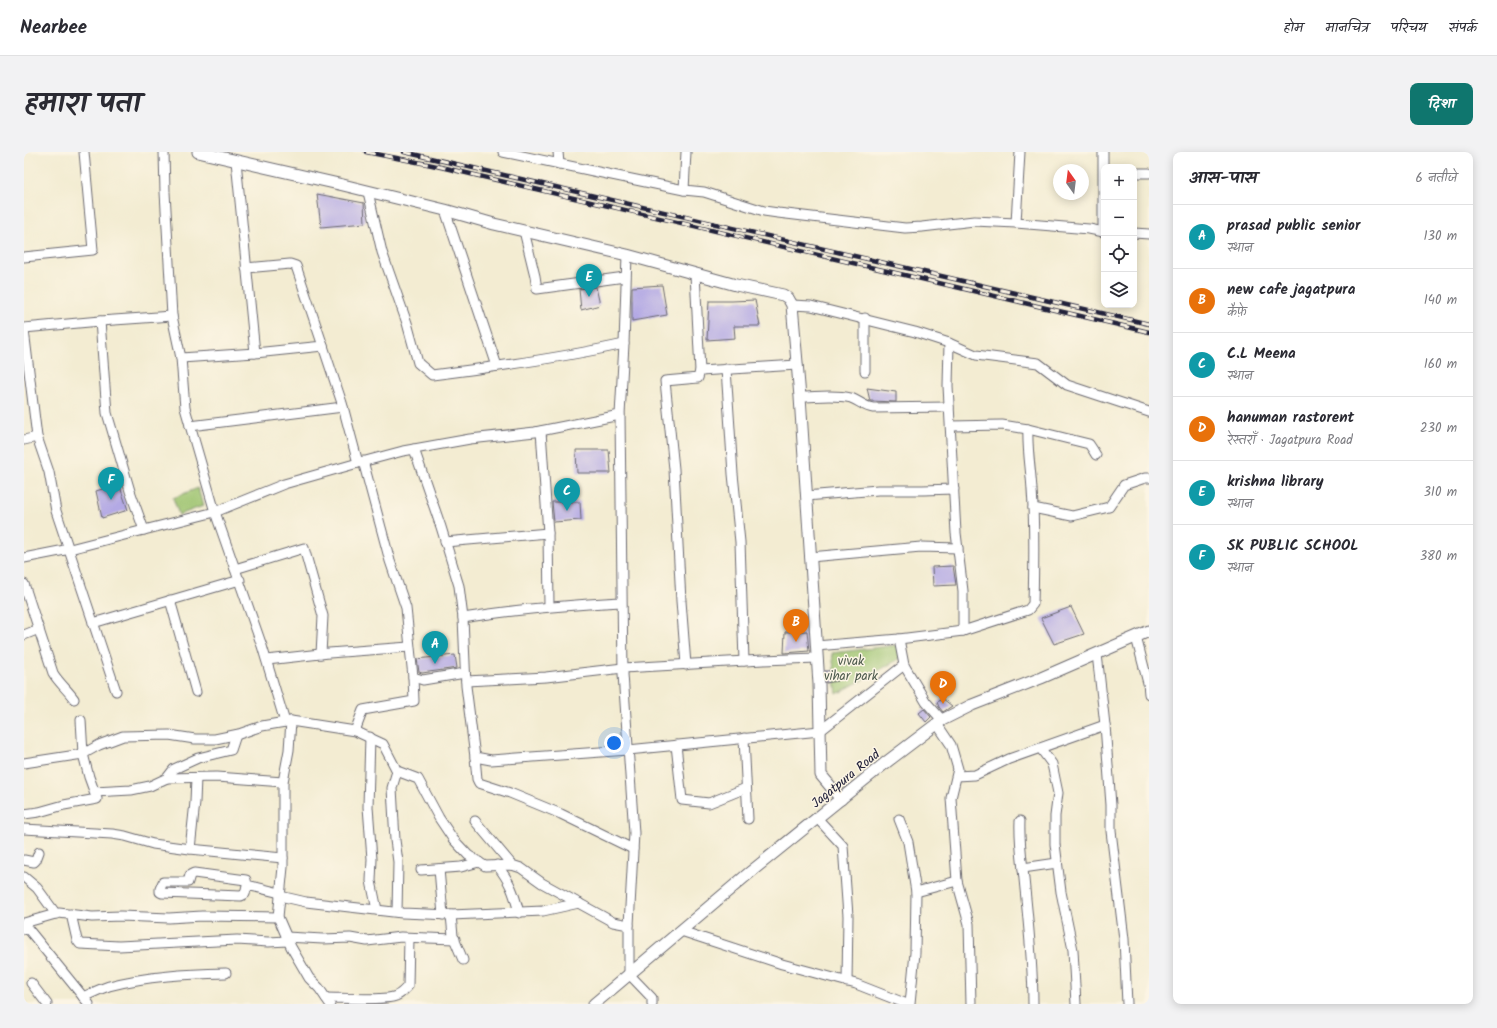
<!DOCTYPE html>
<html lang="hi">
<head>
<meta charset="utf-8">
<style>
  body { margin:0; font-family:Kalam,"Playpen Sans Deva",sans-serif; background:#f2f2f3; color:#2b2b33 }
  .controls { position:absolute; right:12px; top:12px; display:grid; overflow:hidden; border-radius:8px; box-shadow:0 2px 10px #0003 }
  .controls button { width:36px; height:36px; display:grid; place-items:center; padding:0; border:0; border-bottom:1px solid #e1e1e2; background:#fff; color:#2b2b33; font:20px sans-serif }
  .compass { position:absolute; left:1029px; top:12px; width:36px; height:36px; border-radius:50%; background:#fff; box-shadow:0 2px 10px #0003; rotate:346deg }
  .you { position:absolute; left:590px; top:591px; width:14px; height:14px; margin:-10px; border:3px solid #fff; border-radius:50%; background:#1a73e8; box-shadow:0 0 0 6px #1a73e833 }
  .badge { display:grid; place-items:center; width:26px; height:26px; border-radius:50%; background:#0f766e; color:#fff; font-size:13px; font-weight:700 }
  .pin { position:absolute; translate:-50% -33px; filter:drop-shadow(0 1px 2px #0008) }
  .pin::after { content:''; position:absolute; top:21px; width:14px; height:12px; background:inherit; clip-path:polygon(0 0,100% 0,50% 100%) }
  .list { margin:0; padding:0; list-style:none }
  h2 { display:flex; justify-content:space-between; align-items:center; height:52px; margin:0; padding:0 16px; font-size:17px }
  h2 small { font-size:13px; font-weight:400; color:#7c7c81 }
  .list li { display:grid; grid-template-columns:26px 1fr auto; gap:12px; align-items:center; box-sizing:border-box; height:64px; padding:0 16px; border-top:1px solid #e1e1e2 }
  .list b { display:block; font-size:15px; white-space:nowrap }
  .list p { margin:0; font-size:13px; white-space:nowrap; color:#7c7c81 }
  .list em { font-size:13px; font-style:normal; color:#7c7c81 }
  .icon { flex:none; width:22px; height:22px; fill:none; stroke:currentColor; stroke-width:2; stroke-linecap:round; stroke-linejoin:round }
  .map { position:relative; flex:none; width:1125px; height:852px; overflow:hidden; border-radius:8px }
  header { display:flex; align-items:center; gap:24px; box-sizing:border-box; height:56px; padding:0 20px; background:#fff; border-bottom:1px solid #e1e1e2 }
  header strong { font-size:19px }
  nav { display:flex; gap:22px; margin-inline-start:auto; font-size:14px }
  .intro { display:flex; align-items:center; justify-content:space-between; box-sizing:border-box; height:96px; padding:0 24px }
  h1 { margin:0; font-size:28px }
  .button { padding:10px 18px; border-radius:8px; background:#0f766e; color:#fff; font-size:14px; font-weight:700 }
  main { display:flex; gap:24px; padding:0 24px }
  aside { flex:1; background:#fff; border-radius:8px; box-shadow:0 2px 10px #0003 }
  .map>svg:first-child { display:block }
</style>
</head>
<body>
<header>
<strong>Nearbee</strong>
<nav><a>होम</a><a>मानचित्र</a><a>परिचय</a><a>संपर्क</a></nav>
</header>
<div class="intro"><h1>हमारा पता</h1><a class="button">दिशा</a></div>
<main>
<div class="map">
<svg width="1125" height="852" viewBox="0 0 1125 852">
  <rect width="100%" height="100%" fill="#fcf5e5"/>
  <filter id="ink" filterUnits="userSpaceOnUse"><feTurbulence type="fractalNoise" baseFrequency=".025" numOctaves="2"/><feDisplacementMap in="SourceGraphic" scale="8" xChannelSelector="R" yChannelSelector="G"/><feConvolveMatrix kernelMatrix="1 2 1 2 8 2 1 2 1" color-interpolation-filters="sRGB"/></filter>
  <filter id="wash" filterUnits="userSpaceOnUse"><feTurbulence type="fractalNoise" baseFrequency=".012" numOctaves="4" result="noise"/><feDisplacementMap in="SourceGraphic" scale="16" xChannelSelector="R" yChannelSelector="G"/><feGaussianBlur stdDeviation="0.9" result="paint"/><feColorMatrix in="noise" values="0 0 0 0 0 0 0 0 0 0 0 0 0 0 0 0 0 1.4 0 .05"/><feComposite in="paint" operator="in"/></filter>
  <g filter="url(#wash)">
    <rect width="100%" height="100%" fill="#f3ecd2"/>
    <g fill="#9cc36e" stroke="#5f7254">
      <polygon points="174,336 179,354 155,363 149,346"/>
      <polygon points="874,493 877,506 813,542 808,501"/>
    </g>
    <g id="blocks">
      <g fill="#b3a9e4">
        <polygon points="293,42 340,51 341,71 297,75"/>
        <polygon points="638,133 643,163 608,169 608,135"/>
        <polygon points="572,135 576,153 557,158 555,137"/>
        <polygon points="731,148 736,174 710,174 711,186 683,188 685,149 708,149"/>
        <polygon points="843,236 872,240 872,250 846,249"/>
        <polygon points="552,298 585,298 587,321 553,321"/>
        <polygon points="95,332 104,358 78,366 72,339"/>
        <polygon points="528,350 556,350 557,368 530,370"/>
        <polygon points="929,414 932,433 909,434 908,415"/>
        <polygon points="1047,455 1060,482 1030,492 1017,466"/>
        <polygon points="783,479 785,499 760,501 761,480"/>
        <polygon points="431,503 433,516 398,521 395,520 393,507"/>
        <polygon points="801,519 810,519 813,529 802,531"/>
        <polygon points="919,547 928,554 919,560 915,555 913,550"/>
        <polygon points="900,557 907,565 902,570 895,561"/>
      </g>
    </g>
  </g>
  <g filter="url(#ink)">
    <use href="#blocks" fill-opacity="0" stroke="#6b6970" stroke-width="1"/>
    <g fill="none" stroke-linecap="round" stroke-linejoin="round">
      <defs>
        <g id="minor">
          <polyline points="140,0 141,40 148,164 157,206 161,256 191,360 238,494 261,570"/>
          <polyline points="479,0 588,23 660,38 680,40 740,59 754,61 881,76 898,75 950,69 992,71"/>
          <polyline points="534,0 535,12"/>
          <polyline points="996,0 992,71 1065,77 1080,80"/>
          <polyline points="1110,21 1125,21"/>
          <polyline points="660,38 662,0"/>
          <path d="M344,40L358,100L383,171L394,211L408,223C472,215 537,206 600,192"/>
          <polyline points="421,58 473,214"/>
          <polyline points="500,79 511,124 513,137 601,125"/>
          <polyline points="1079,80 1079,0"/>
          <polyline points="1110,81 1125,82"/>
          <polyline points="0,105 69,98 60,0"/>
          <polyline points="222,116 266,112 272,114 299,194 231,201"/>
          <polyline points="671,122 676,219 773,213"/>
          <polyline points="768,153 787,154 891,180 925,191 952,203 1014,211 1043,233 1125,260"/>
          <polyline points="841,166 841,219"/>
          <polyline points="76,169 148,164"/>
          <polyline points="0,176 76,169 83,261 106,339 120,378 46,397 0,406"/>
          <polyline points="0,178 13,285 25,320 32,359 92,539"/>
          <polyline points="299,194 318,251 334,311"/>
          <polyline points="157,206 231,201 212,9"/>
          <polyline points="702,217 709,322 716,390 720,509"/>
          <path d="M776,245C792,245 811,242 827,246C835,249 841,255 849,256L925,255"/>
          <polyline points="596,263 599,522 610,681 605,773 605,822 628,846 628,852"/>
          <polyline points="166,274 319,255"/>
          <polyline points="927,274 978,273 1004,277 1065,292 1069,298 1072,303"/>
          <polyline points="517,279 524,381 525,454"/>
          <polyline points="0,288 13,285"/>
          <polyline points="390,297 417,375 435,434 439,466 442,534 451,605 467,608 604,598 796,579 880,513"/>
          <polyline points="339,309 366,409 382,456 389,525 399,528 441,521"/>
          <polyline points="782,344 854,338 899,338 930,337"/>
          <polyline points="1009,356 1048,364 1085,355 1100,333 1121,326 1125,326"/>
          <polyline points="120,378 191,360 260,332 334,311 379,299 446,287 511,280 596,263 600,192 603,103"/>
          <polyline points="421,390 524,381"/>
          <polyline points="786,405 897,395 934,396"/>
          <polyline points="211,417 280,396 299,464 297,502"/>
          <path d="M0,432L29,521C35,531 43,537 50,547"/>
          <polyline points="146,448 172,540"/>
          <path d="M439,466C492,457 544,453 597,450"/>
          <polyline points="69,471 216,428"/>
          <path d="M939,479L1004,458L1009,452C1010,414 1011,376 1008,338C1007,318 1003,298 1004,277"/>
          <polyline points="0,483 15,477"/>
          <polyline points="1112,485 1124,531 1125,542"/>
          <polyline points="875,487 880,513 902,550 918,568"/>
          <polyline points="792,494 875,487 939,479 939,439 932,381 924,234 925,191"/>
          <polyline points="1073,502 1081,573 1087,653 1087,679 1100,787 1103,852"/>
          <polyline points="243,508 305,501 385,495"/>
          <polyline points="662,513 657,449 650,317 641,229 674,226 676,219"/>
          <polyline points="442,529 522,525 599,516 739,508 793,506"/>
          <polyline points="267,569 265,598 259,630 259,715 254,765 267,795 285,826 295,836 306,852"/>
          <polyline points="913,572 927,593 934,617 927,646 933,729 945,772 947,852"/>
          <polyline points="331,579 339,558 390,549 389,525"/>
          <polyline points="346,585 344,655 348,707 347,729 353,758"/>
          <polyline points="720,586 724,667"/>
          <polyline points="652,593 658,648 685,651 722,636"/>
          <polyline points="1017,597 1028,612 1034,641 1031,664 1031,692 1037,740 1049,798 1052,852"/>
          <polyline points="451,605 453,627 455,631 486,641 537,662 609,697"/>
          <polyline points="0,611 59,602 75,593 99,584 145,583 171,587 191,587 215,582 238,574 267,569 331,579 359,592 373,619 394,627 415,666 429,687 444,703 461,714 488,713 497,716 518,731 589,770 605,773"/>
          <polyline points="933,624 951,623 985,607 1081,573"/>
          <polyline points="143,626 193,625 259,630"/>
          <polyline points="172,626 171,650 166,697 259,706"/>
          <polyline points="70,640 107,638 126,634 143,626 150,617 174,606 207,598 212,583"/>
          <polyline points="0,662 15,660 40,653 73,647 65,625 59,602 57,568"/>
          <polyline points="793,666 819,694 824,764 823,830"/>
          <polyline points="875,667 884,690 892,740 891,801 886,852"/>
          <polyline points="451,669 488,713"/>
          <path d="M996,669C995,688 998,707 1000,727C1004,768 1009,810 1009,852"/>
          <polyline points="0,677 88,682 101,684 129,692 166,697"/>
          <polyline points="0,708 10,710 12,708 15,700"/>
          <path d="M473,713C486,730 490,740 495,761"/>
          <polyline points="999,716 1033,711"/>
          <polyline points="415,717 419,763"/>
          <polyline points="397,718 437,715 455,710"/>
          <polyline points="0,725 13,736 32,762"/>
          <polyline points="223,733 221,742 217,744 138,741 136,740 136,737 139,730 164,730 166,723 170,721 222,728 223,733 256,741"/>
          <polyline points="892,740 933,729"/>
          <polyline points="256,744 282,750 378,761 427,763 519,759 555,751"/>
          <polyline points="373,760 374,710 371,688 368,636 373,619"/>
          <polyline points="47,762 53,788 56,792 95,794 213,788 244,790 264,789"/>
          <polyline points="427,763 429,784 439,808"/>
          <polyline points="0,771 35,761 68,765 97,764 145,766 178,764 254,765"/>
          <polyline points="0,777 5,778 65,852"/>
          <polyline points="657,779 758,812 832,832 883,852"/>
          <polyline points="262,785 299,787 326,786 343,789 377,785 431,787"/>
          <polyline points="7,831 23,852"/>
          <path d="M59,845C68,841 76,837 85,834C123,824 163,822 202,821"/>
          <path d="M302,846C317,846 361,849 372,844C377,842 380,838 384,834L385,786"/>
        </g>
        <g id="tertiary">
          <polyline points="174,0 319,33 421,58 470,72 603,103 712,133 759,143 764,146 768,153 776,245 795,532 797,623 817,647"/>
          <polyline points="570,852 724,722 860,612 918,568 948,553 1017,526 1125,479"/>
        </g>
      </defs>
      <use href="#minor" stroke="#6b6970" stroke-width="11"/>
      <use href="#tertiary" stroke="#6b6970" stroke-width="13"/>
      <use href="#minor" stroke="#fff" stroke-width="9"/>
      <use href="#tertiary" stroke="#fff" stroke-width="11"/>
      <defs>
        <g id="rail">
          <polyline points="342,0 408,13 1125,180"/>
          <polyline points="380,0 1125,172"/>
        </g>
      </defs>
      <use href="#rail" stroke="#22223b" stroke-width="4.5"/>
      <use href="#rail" stroke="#fcf5e5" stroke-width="3" stroke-dasharray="9" stroke-linecap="butt"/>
    </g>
  </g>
  <g text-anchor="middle" stroke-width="3" stroke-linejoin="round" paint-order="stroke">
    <g font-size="13" fill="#4d5a4d" stroke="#fcf5e5">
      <text x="827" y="513">vivak<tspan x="827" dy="15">vihar park</tspan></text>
    </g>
    <g font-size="13" fill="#22223b" stroke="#fcf5e5">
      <text transform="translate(821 626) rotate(-39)" y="5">Jagatpura Road</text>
    </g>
  </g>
</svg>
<div class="controls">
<button>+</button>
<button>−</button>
<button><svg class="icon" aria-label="locate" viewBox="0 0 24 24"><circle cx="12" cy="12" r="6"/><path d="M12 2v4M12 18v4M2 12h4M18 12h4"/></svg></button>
<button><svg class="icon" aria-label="layers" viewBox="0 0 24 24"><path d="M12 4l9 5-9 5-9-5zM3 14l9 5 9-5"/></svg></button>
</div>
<svg class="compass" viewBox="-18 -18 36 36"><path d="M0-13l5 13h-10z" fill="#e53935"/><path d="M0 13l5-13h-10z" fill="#7c7c81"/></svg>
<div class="you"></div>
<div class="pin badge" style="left:411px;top:512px;background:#0f9aa8">A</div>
<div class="pin badge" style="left:772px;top:490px;background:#e8710a">B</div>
<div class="pin badge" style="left:543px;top:359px;background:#0f9aa8">C</div>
<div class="pin badge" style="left:919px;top:552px;background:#e8710a">D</div>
<div class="pin badge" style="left:565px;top:145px;background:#0f9aa8">E</div>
<div class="pin badge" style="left:87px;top:348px;background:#0f9aa8">F</div>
</div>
<aside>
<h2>आस-पास<small>6 नतीजे</small></h2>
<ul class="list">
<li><span class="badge" style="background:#0f9aa8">A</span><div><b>prasad public senior</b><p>स्थान</p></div><em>130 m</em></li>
<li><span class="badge" style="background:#e8710a">B</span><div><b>new cafe jagatpura</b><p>कैफ़े</p></div><em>140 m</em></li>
<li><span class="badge" style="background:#0f9aa8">C</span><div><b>C.L Meena</b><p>स्थान</p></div><em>160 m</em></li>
<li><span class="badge" style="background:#e8710a">D</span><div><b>hanuman rastorent</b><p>रेस्तराँ · Jagatpura Road</p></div><em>230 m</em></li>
<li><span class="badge" style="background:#0f9aa8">E</span><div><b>krishna library</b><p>स्थान</p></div><em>310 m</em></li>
<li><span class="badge" style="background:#0f9aa8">F</span><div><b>SK PUBLIC SCHOOL</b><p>स्थान</p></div><em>380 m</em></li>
</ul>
</aside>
</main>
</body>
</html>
